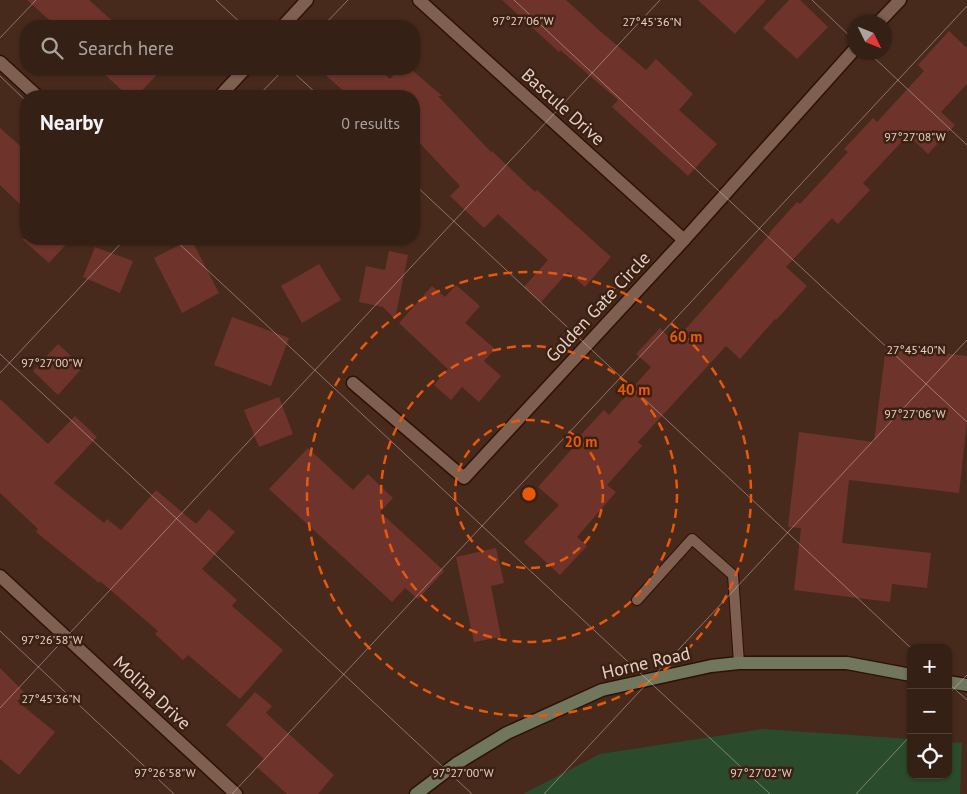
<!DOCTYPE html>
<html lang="en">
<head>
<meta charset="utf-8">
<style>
  body { margin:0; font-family:"PT Sans",sans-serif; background:#3d281e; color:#f1f3f6 }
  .controls { position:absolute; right:15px; bottom:15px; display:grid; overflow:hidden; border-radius:10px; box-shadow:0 1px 4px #0004 }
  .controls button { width:45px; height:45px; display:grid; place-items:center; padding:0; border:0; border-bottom:1px solid #4f3e34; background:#352015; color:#f1f3f6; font:25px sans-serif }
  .compass { position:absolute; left:847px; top:15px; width:45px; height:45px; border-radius:50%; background:#352015; box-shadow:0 1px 4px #0004; rotate:133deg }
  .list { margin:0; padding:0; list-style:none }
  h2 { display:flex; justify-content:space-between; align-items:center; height:65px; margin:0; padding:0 20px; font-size:21px }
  h2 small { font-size:16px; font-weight:400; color:#aaa3a0 }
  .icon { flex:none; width:28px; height:28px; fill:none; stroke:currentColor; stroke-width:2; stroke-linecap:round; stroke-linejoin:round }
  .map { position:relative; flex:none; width:967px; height:794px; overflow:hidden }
  .search { position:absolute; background:#352015; box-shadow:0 1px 4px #0004; left:20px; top:20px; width:400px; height:55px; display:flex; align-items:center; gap:12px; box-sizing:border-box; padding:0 18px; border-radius:20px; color:#aaa3a0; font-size:19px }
  .panel { position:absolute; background:#352015; box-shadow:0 1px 4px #0004; left:20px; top:90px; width:400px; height:155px; border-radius:20px }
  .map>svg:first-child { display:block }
</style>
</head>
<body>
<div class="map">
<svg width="967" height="794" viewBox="0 0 967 794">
  <rect width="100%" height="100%" fill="#472a1c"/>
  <polygon fill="#2a4b2c" points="763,729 911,739 911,775 948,775 948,742 962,743 960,794 523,794 600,754"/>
  <g fill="#6e342b">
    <polygon points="27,0 89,0 118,26 56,26"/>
    <polygon points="502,0 566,0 600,31 646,70 656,59 693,94 679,110 717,144 688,176 612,107 618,100 560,50 559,52"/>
    <polygon points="698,0 766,0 735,34"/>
    <polygon points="789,0 800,0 828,27 797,59 763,28"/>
    <polygon points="949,31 967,48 967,84 941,112 955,125 928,154 908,135 863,183 870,190 838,224 832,218 786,267 807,286 776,320 775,319 740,359 726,346 638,442 642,446 607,485 616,492 577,537 587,546 560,575 524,542 559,505 538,487 578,442 576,440 604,410 609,415 651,367 636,354 660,328 674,342 770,234 769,233 797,202 800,204 848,152 844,149 873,118 877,122 924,71 918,65"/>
    <polygon points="99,69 162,69 137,96 128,96"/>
    <polygon points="319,69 379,69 390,79 399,69 411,69 442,96 438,96 491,152 492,151 535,192 537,190 611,257 585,287 568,272 541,302 524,287 548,260 498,214 484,228 450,196 460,186 414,137 414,96 349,96"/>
    <polygon points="0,128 26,151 26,210 0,185"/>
    <polygon points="22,239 71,239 49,263"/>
    <polygon points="191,239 219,293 182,313 154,258"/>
    <polygon points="95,247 133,261 120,293 83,277"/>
    <polygon points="389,251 408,255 395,319 383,307 359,302 366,266 385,270"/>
    <polygon points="319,264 341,300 302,323 281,286"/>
    <polygon points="456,285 480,306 465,323 495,349 484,361 501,376 479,402 462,387 451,400 434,385 448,369 399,323 432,286 445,297"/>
    <polygon points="232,317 289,338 271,386 214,365"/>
    <polygon points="58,344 83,367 58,395 33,371"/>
    <polygon points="886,346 967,356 967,422 959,493 849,480 842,543 931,553 927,588 892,584 890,602 794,590 801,528 788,527 799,432 874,442"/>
    <polygon points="279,397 293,434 259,447 244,410"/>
    <polygon points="0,399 48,444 75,416 97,437 54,483 104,523 107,519 121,530 156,490 196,524 209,509 235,532 202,569 237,600 232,606 283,650 240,699 188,655 183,660 155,634 158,631 100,581 99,583 36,532 38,529 0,493"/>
    <polygon points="308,448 353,490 368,474 393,498 380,512 444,571 418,599 405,588 392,602 269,489"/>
    <polygon points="496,548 504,583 491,586 501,637 474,642 456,557"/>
    <polygon points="0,668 25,693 17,701 55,732 19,775 0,759"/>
    <polygon points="255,692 272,706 266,713 334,775 318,794 287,794 257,767 264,759 226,725"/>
  </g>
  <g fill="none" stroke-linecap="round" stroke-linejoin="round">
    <defs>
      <polyline id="lane" points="637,600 692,539 733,575 739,663"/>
      <g id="street">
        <polyline points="419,0 684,240"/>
        <polyline points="879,22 900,0"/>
        <polyline points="283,26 307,0"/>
        <polyline points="0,62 37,96"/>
        <polyline points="220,96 245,69"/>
        <polyline points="353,383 464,478 684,240 854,50"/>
        <polyline points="0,576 236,794"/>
      </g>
      <g id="secondary">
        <polyline points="948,682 967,685"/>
        <polyline points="416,794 456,764 507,733 602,690 711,666 739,663 847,663 911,675"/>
      </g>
    </defs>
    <use href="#lane" stroke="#2c1205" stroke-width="12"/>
    <use href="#street" stroke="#2c1205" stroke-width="15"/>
    <use href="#secondary" stroke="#2c1205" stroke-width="15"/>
    <use href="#lane" stroke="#7f5f4f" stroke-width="10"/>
    <use href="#street" stroke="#7f5f4f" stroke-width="12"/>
    <use href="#secondary" stroke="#71775c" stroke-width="12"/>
  </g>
  <path fill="none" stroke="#e3d0c7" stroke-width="1" stroke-opacity="0.45" d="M216,0L244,26M514,0L967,422M812,0L854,40M323,26L348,0M0,38L36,0M868,52L967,145M290,69L319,96M0,76L26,101M258,96L284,69M414,184L911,648M174,239L770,794M0,354L472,794M0,373L125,239M0,631L174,794M948,683L967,700M948,695L967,675M0,708L660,0M232,794L967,6M544,794L967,340M856,794L911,735"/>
  <g fill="none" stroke="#e8590c" stroke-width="2.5" stroke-dasharray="9 6">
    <circle cx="529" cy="494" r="74"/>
    <circle cx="529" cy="494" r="148"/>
    <circle cx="529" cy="494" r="222"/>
  </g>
  <g text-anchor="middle" stroke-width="5" stroke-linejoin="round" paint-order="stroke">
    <g font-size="18" fill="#e3d0c7" stroke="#3c2012">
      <text transform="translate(563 107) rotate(42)" y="6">Bascule Drive</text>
      <text transform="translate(598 307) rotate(-47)" y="6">Golden Gate Circle</text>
      <text transform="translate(646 663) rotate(-13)" y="6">Horne Road</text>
      <text transform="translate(152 693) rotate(43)" y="6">Molina Drive</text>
    </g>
  </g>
  <g font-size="12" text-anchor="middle" fill="#e3d0c7" stroke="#3c2012" stroke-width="5" stroke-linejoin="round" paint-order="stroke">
    <text x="523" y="25">97°27'06"W</text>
    <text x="652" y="26">27°45'36"N</text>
    <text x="915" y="141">97°27'08"W</text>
    <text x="916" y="354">27°45'40"N</text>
    <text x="52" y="367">97°27'00"W</text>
    <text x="915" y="418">97°27'06"W</text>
    <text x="52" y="644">97°26'58"W</text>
    <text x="51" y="703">27°45'36"N</text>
    <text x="165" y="777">97°26'58"W</text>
    <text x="463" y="777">97°27'00"W</text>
    <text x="761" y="777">97°27'02"W</text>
  </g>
  <circle cx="529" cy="494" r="8" fill="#e8590c" stroke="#3c2012" stroke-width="2.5"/>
  <g font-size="15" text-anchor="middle" font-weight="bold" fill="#e8590c" stroke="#3c2012" stroke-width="5" stroke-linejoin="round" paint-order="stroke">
    <text x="686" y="342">60 m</text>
    <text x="634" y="395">40 m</text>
    <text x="581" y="447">20 m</text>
  </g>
</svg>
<div class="controls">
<button>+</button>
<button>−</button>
<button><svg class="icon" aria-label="locate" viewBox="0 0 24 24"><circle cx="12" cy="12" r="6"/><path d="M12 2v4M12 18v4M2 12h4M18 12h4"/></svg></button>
</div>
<svg class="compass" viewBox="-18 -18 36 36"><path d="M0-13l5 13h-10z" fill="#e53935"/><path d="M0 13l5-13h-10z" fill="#aaa3a0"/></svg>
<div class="search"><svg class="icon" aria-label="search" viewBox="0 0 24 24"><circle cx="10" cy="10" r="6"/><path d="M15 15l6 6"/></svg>Search here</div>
<section class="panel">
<h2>Nearby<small>0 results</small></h2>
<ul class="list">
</ul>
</section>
</div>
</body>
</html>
